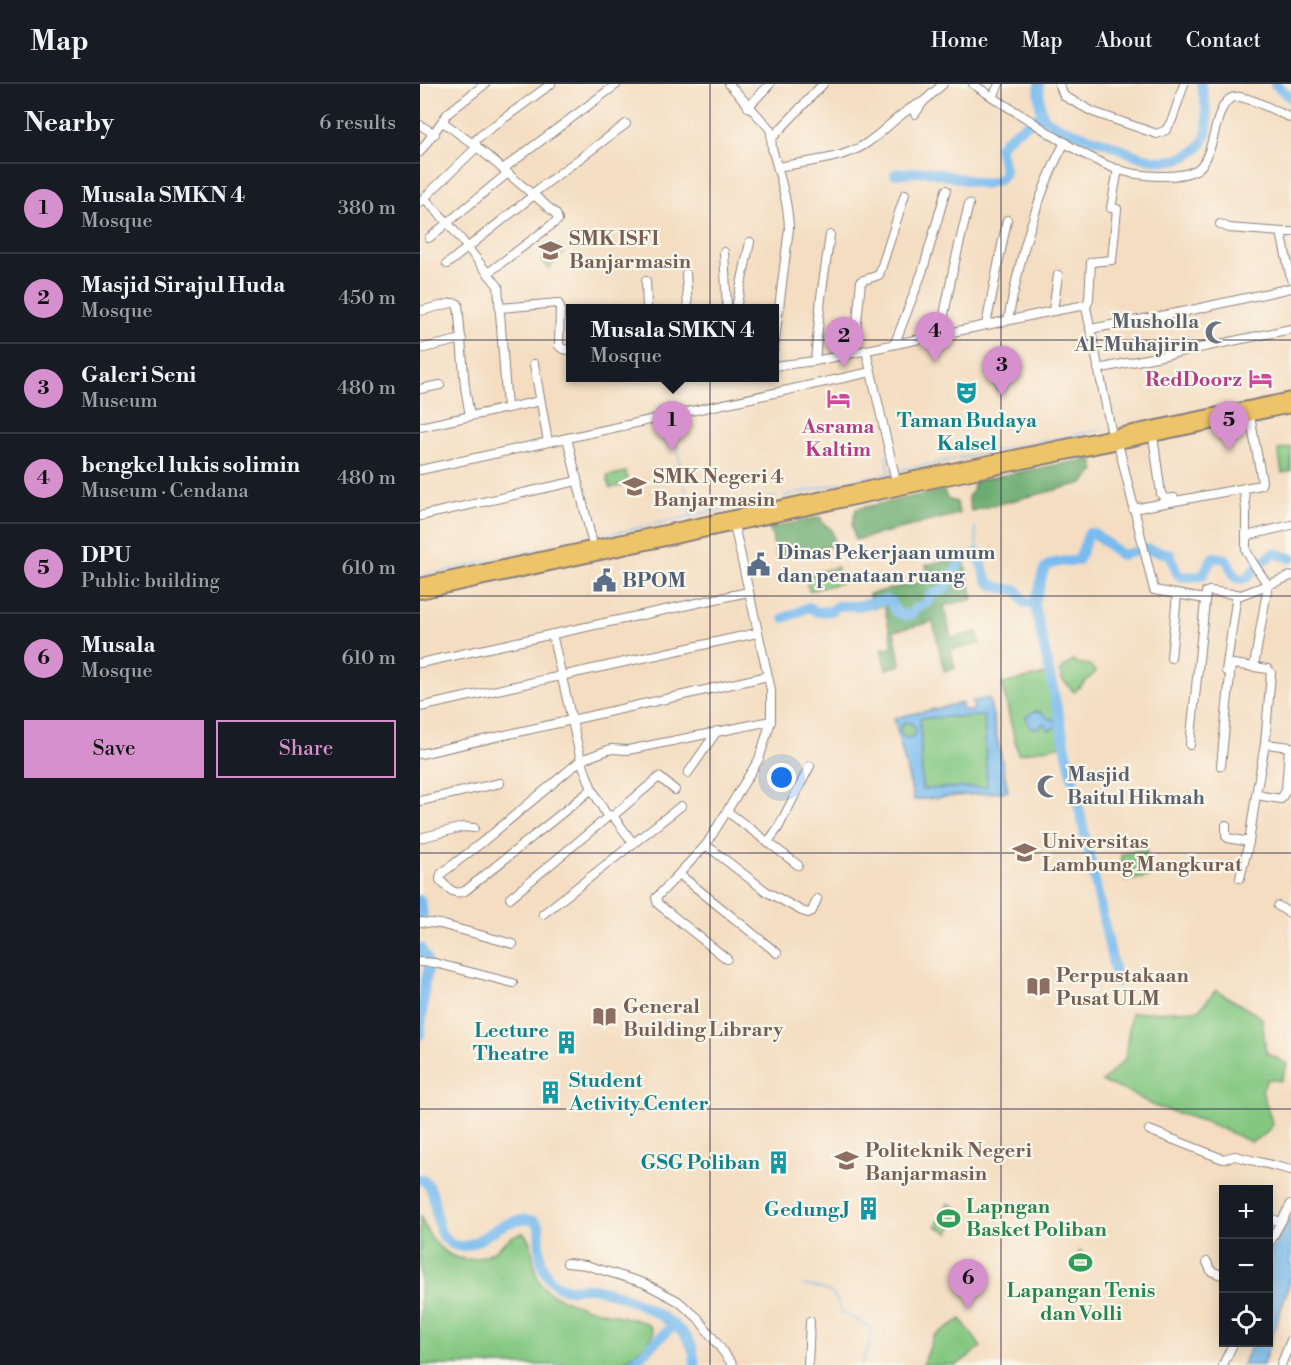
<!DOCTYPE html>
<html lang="en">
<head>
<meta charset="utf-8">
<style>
  body { margin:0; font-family:"Libre Bodoni",serif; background:#242831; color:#f1f3f6 }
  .controls { position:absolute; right:18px; bottom:18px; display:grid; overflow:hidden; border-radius:0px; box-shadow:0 3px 15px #0003 }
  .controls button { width:54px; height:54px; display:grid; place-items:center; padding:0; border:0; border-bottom:2px solid #363941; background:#171b24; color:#f1f3f6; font:30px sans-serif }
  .you { position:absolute; left:362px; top:694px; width:21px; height:21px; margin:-15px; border:4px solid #fff; border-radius:50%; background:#1a73e8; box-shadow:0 0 0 9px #1a73e833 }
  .badge { display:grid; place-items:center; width:39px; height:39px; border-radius:50%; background:#d690ce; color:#111; font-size:20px; font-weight:700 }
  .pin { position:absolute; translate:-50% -50px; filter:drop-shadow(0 2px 3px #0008) }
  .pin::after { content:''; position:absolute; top:32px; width:21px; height:18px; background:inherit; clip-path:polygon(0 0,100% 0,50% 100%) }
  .popup { position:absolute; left:146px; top:220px; width:213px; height:78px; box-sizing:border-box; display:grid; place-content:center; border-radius:0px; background:#171b24; filter:drop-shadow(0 2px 4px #0005); font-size:20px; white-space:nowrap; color:#9ea1a6 }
  .popup b { font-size:22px; color:#f1f3f6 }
  .popup::after { content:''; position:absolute; left:50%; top:100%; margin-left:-12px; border:12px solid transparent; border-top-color:#171b24 }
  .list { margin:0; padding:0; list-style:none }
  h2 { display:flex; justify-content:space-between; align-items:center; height:78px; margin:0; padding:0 24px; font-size:26px }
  h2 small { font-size:20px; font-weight:400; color:#9ea1a6 }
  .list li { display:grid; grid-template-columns:39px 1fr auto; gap:18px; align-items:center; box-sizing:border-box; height:90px; padding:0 24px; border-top:2px solid #363941 }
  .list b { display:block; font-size:22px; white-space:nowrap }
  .list p { margin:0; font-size:20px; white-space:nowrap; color:#9ea1a6 }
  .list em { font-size:20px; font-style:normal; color:#9ea1a6 }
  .actions { display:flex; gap:12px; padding:18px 24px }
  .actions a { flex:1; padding:14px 0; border:2px solid #d690ce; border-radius:0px; text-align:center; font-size:21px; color:#d690ce }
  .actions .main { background:#d690ce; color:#111 }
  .icon { flex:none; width:33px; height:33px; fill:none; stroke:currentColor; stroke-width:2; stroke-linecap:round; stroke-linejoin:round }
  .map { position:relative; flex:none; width:871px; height:1281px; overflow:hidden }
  header { display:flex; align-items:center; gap:36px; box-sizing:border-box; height:84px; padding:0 30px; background:#171b24; border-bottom:2px solid #363941 }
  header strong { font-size:28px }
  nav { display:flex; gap:33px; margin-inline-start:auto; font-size:21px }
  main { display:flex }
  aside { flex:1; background:#171b24 }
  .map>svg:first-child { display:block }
</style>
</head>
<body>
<header>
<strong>Map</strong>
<nav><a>Home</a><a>Map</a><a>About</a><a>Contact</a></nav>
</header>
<main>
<aside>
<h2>Nearby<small>6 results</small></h2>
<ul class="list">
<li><span class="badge">1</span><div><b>Musala SMKN 4</b><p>Mosque</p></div><em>380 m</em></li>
<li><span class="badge">2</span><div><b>Masjid Sirajul Huda</b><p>Mosque</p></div><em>450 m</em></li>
<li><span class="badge">3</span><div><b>Galeri Seni</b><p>Museum</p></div><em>480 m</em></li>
<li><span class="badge">4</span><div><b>bengkel lukis solimin</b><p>Museum · Cendana</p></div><em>480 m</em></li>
<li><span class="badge">5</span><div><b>DPU</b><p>Public building</p></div><em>610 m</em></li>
<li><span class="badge">6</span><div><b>Musala</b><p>Mosque</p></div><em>610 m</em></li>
</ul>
<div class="actions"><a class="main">Save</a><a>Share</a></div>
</aside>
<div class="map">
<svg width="871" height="1281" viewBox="0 0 871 1281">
  <rect width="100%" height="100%" fill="#fbf7ec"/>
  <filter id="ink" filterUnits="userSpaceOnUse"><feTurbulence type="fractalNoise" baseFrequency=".0167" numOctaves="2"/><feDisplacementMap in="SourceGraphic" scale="12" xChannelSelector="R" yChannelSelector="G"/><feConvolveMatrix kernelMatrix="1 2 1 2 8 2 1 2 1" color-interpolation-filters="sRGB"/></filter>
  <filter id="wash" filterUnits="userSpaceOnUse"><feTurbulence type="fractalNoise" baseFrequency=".008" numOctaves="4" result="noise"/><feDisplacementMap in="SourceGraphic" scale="24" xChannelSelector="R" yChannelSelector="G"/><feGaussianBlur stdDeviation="1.35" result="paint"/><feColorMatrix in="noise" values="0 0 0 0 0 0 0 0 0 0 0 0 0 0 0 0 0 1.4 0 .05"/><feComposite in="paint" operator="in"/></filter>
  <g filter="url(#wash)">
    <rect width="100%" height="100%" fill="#f4ddc1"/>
    <g fill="#83c781" stroke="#52745e" stroke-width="1.5">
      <polygon points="137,161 144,168 129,184 121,177"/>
      <polygon points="871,363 871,387 862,389 858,366"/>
      <polygon points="206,388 209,400 190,404 187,392"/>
      <polygon points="417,483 421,499 389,507 385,492"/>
      <polygon points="653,576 656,579 669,581 676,588 654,608 641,594 643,592 639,588"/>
      <polygon points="626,590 643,661 598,670 582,600"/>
      <polygon points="565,632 567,703 502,705 500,634"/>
      <circle cx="488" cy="646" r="8"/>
      <polygon points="726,765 732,792 706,797 701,770"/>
      <polygon points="796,906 842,934 846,968 867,980 861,997 847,995 842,1007 853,1041 844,1051 831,1058 786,1038 734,1022 711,1009 682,998 705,975 711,929 779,926"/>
      <polygon points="528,1119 541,1126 529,1149 516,1142"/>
      <path d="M0,1131C12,1163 36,1188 72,1168C83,1162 91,1149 104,1149C116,1162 111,1182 119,1197C131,1222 201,1230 226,1239L232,1245L233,1250L229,1258L200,1281H0Z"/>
      <polygon points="660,1167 672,1176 660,1185 652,1180"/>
      <polygon points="541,1235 561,1263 537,1281 503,1281 514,1252"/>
    </g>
    <g fill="#6aac6f" stroke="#466755" stroke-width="1.5">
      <polygon points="672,374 675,387 663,399 551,427 548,413 553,407 554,397"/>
      <polygon points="523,406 528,415 537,418 539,430 435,456 432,441 436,425"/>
      <polygon points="400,433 403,439 412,446 415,461 357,474 350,444"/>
      <polygon points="543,473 553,515 524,522 531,554 558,548 560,560 531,566 535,585 524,587 513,538 474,547 481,581 466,585 461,565 473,562 464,521 453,524 449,510 509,496 506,481"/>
    </g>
    <g fill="#78bbee" stroke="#4d6e94" stroke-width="1.5" fill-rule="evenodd">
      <polygon points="582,283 587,304 577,306 573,285"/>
      <path d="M569,614L588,707L494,716L474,634L542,619V625L550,628L554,624L552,617ZM564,632L567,703L502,705L500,634ZM486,638L491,639L496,645L493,652C488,656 483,654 480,648L481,641Z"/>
      <polygon points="615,627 621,628 628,634 634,636 638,642 629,646 624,640 616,644 610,643 606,633"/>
      <polygon points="871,1133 871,1194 843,1281 822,1281 833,1259 848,1258 849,1172"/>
    </g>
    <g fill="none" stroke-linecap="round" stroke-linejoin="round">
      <g stroke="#78bbee" stroke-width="1.5">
        <polyline points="256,360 271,432"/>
        <polyline points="481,386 684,345"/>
        <polyline points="459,391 470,389 466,370"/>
        <polyline points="364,412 453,392"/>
        <polyline points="555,443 558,469"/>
        <polyline points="176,453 356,413"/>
        <polyline points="0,493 166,455"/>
        <path d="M383,1201C405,1205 415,1204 421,1228L450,1243C453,1258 446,1268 441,1281"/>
      </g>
      <g stroke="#78bbee" stroke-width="10">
        <path d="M619,0C620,10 618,28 626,35C637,45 672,54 686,59C700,64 715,73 730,75C742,78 755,77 766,72C797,59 787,27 781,0"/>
        <polyline points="855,0 871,14"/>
        <path d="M475,90L506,87L564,100L579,96L585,89L579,63C593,46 606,43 623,30"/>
        <polyline points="614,518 697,898"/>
        <path d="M364,534L389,523L397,528L412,527L417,522H438L466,516L471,518L476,528L487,532L492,530L494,525L506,520L511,511L525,505L542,474L558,469C568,499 563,503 597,506L605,519H613C630,493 608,476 658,477L669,449H674L701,471L726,465L750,470L757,489L761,493L782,492L793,473L806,475L815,493L821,495L827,494L839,480L854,469L871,474"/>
        <polyline points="0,816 3,829 0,835"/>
        <polyline points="0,864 6,873 9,883 5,899 0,951"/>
        <path d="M0,1095C24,1103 7,1151 34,1161C58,1170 79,1128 115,1137L119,1142C121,1164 115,1184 136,1201C147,1209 159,1203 171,1204C198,1207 262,1236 272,1263C274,1268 274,1275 275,1281"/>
        <polyline points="210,1281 254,1241"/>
      </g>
    </g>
  </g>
  <g filter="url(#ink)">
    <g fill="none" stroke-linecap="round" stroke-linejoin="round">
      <defs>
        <g id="minor">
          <path d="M309,0L350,45C352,52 351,57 352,64C359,90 368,116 369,144L354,264"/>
          <path d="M553,0C572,13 591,25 611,37C638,55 668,75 699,86C719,92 757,96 776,86C799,73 791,9 820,13C837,16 855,27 871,34"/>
          <polyline points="639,0 644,12 673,28 737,50 746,46 752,36 764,0"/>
          <polyline points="573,13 579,0"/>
          <polyline points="328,23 350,0"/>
          <polyline points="495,30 503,18 523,0"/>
          <polyline points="23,38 57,63 112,110"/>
          <polyline points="0,41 15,50"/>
          <polyline points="352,54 403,0"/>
          <polyline points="0,68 28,29 65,0"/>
          <path d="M358,83C384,78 422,75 444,61C465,48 480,27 503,18"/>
          <polyline points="83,85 197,0"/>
          <polyline points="4,114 28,139 78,202 87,324"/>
          <polyline points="0,118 57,63 55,57 60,52 131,0"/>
          <polyline points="800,140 809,144 862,148"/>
          <polyline points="871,148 862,148 862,153 871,195"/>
          <polyline points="9,154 88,89"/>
          <polyline points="304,168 307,224"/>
          <polyline points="27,180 114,111 112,110 206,40"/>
          <polyline points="68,189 138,136 136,130 114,111"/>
          <polyline points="266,190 268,224"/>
          <polyline points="226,197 227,224"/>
          <polyline points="80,224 138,219 140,223 139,262 143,265 150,266"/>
          <polyline points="316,224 330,158"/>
          <polyline points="0,227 32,219 38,220 45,303 50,332"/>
          <polyline points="633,227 638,191"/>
          <path d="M588,236C600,174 615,115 645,58"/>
          <polyline points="566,241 587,136"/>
          <polyline points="670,245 767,227 871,204"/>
          <polyline points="520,251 533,186 549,120"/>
          <polyline points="475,259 503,186 526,106"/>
          <polyline points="0,265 42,255"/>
          <polyline points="446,266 476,397"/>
          <polyline points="434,269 441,197 459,191 485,110"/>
          <polyline points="395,277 401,213 410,151"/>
          <polyline points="114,280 128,358"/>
          <polyline points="354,282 395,277 633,227 661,222 666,223"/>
          <polyline points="678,285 871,245"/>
          <polyline points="0,305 20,301"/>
          <polyline points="0,343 120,317"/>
          <polyline points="692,351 666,223 669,215 671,178 692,176 697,125 691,124 698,85"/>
          <polyline points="733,352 741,410 745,415 754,414"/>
          <polyline points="147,354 173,461"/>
          <polyline points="698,359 734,506 785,515"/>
          <polyline points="0,386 451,288"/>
          <polyline points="824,406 826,426 826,466 833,479 848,501 834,582"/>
          <polyline points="713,425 841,401 842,397 830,332"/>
          <polyline points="0,432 157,397"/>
          <polyline points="826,452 871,441"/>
          <polyline points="132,550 161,676 172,705 186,730 193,732 213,759"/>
          <polyline points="751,574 757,511"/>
          <polyline points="0,579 328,508"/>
          <polyline points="806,587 817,510"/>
          <polyline points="0,623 337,549"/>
          <polyline points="845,660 871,663"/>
          <polyline points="770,661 786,508 789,507 821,511 871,492"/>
          <polyline points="0,670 348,592"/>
          <polyline points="801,682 811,581 813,580 848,585 851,589 845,660 836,711 861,715 866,706 871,705"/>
          <polyline points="268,689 297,647"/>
          <path d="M172,705L45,807C34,812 28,804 20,796L21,790L65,756L161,676L191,665L208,666L351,637"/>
          <polyline points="866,706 869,663"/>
          <polyline points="0,717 80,699"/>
          <polyline points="308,728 378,781"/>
          <polyline points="193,732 239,693 255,706"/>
          <polyline points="806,741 806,752 808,754 829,758"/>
          <polyline points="0,754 43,743 54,744"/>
          <polyline points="348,758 358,744 390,682"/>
          <polyline points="286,761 347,808 382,827 388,829 392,827 397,815"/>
          <polyline points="259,790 357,869"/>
          <polyline points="820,794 829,758 836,711"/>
          <polyline points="90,814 189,732"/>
          <polyline points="858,822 871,830"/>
          <polyline points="123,830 261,722"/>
          <polyline points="0,838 20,840 93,860"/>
          <polyline points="307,875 238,820 236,814 286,761 339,675 351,637 351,606 314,441"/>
          <polyline points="0,878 15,879 93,899"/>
          <polyline points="729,1046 803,1075 815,1072 871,1086"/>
          <polyline points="848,1133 860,1138"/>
          <polyline points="848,1161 871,1120"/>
          <polyline points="787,1178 791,1187 804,1192"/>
          <polyline points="147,1179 166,1181 224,1199 258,1217 278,1234 313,1281"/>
          <polyline points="388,1281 390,1237"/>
          <polyline points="803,1281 814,1258"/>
          <polyline points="861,1281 871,1256"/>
        </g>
        <g id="highway">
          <polyline points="0,500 555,380 871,314"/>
          <polyline points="0,509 536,393 871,323"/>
        </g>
      </defs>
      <use href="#minor" stroke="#8b807e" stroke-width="10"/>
      <use href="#highway" stroke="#8b807e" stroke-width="14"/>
      <use href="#minor" stroke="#fff" stroke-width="8"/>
      <use href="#highway" stroke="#eec469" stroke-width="10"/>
    </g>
  </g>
  <path fill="none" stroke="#22223b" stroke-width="1.5" stroke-opacity="0.55" d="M290,0V1281M581,0V1281M0,256H871M0,512H871M0,769H871M0,1025H871"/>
  <defs>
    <symbol id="school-bare" viewBox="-9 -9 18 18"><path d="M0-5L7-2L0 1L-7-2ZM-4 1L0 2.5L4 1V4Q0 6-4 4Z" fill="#8d6e63" stroke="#fbf7ec" stroke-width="2.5" paint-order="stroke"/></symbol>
    <symbol id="mosque-bare" viewBox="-9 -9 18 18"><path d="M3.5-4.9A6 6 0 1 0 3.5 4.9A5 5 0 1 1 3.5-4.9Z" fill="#6b7280" stroke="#fbf7ec" stroke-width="2.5" paint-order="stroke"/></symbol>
    <symbol id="hotel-bare" viewBox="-9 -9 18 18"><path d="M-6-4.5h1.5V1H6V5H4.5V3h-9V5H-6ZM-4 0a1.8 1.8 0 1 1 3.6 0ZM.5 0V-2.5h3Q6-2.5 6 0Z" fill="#d1479c" stroke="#fbf7ec" stroke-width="2.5" paint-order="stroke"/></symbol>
    <symbol id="theatre-bare" viewBox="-9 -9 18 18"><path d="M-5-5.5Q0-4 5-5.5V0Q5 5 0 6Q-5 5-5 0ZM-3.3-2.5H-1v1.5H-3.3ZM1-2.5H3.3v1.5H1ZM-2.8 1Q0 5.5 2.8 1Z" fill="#0f9aa8" stroke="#fbf7ec" stroke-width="2.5" paint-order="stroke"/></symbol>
    <symbol id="civic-bare" viewBox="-9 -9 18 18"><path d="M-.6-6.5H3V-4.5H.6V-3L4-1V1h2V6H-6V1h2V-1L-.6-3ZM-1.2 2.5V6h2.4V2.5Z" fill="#5c6f8a" stroke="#fbf7ec" stroke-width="2.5" paint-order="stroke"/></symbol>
    <symbol id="university-bare" viewBox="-9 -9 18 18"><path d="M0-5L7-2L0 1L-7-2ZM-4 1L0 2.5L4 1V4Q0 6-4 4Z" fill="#8d6e63" stroke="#fbf7ec" stroke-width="2.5" paint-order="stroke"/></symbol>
    <symbol id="library-bare" viewBox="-9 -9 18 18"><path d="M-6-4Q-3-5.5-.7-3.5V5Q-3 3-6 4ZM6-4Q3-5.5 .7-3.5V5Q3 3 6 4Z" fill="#8d6e63" stroke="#fbf7ec" stroke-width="2.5" paint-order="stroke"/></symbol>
    <symbol id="building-bare" viewBox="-9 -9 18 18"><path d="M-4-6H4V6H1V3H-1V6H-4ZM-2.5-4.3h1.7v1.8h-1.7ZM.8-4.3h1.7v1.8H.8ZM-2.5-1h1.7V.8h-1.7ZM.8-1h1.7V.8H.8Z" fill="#0f9aa8" stroke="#fbf7ec" stroke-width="2.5" paint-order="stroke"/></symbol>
    <symbol id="stadium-bare" viewBox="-9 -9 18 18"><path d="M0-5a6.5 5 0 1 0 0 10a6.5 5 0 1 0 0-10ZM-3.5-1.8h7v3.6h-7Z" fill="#2e9e5b" stroke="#fbf7ec" stroke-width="2.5" paint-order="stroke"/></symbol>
  </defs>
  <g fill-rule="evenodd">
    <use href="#school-bare" x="114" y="150" width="33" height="33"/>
    <use href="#mosque-bare" x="780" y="232" width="33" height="33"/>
    <use href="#hotel-bare" x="824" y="278" width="33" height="33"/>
    <use href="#theatre-bare" x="530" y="292" width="33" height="33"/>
    <use href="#hotel-bare" x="402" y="298" width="33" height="33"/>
    <use href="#school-bare" x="198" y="386" width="33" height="33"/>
    <use href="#civic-bare" x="322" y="464" width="33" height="33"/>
    <use href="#civic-bare" x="168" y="480" width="33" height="33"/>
    <use href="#mosque-bare" x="612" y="686" width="33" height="33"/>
    <use href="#university-bare" x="588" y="752" width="33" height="33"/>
    <use href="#library-bare" x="602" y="886" width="33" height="33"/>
    <use href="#library-bare" x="168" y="916" width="33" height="33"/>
    <use href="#building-bare" x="130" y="942" width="33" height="33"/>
    <use href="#building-bare" x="114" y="992" width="33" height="33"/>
    <use href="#university-bare" x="410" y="1060" width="33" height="33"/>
    <use href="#building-bare" x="342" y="1062" width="33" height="33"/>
    <use href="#building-bare" x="432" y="1108" width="33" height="33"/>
    <use href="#stadium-bare" x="512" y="1118" width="33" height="33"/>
    <use href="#stadium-bare" x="644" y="1162" width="33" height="33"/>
  </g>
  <g text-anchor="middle" stroke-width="4.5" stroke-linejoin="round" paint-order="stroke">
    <g font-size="20" font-weight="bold" fill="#785e54" stroke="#fbf7ec" text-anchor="start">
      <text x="149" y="161">SMK ISFI<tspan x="149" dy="23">Banjarmasin</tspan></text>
      <text x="233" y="399">SMK Negeri 4<tspan x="233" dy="23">Banjarmasin</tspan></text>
      <text x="622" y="764">Universitas<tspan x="622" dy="23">Lambung Mangkurat</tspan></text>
      <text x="636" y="898">Perpustakaan<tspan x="636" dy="23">Pusat ULM</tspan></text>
      <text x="203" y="929">General<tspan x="203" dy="23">Building Library</tspan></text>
      <text x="445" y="1073">Politeknik Negeri<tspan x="445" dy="23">Banjarmasin</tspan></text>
    </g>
    <g font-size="20" font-weight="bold" fill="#5b616d" stroke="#fbf7ec" text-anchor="end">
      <text x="779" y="244">Musholla<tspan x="779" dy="23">Al-Muhajirin</tspan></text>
      <text x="647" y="697" text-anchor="start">Masjid<tspan x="647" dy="23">Baitul Hikmah</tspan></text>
    </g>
    <g font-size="20" font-weight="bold" fill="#b23c85" stroke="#fbf7ec" text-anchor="end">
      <text x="822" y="302">RedDoorz</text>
      <text x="418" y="349" text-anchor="middle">Asrama<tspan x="418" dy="23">Kaltim</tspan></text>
    </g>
    <g font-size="20" font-weight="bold" fill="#0d838f" stroke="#fbf7ec" text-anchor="end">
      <text x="547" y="343" text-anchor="middle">Taman Budaya<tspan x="547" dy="23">Kalsel</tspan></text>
      <text x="129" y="953">Lecture<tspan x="129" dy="23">Theatre</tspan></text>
      <text x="149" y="1003" text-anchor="start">Student<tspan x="149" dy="23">Activity Center</tspan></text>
      <text x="340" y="1085">GSG Poliban</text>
      <text x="430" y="1132">Gedung J</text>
    </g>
    <g font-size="20" font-weight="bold" fill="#4e5e75" stroke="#fbf7ec" text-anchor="start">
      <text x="357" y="475">Dinas Pekerjaan umum<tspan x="357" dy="23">dan penataan ruang</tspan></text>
      <text x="202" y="503">BPOM</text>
    </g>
    <g font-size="20" font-weight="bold" fill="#27864d" stroke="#fbf7ec" text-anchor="start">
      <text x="546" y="1129">Lapngan<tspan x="546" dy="23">Basket Poliban</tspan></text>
      <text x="661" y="1213" text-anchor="middle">Lapangan Tenis<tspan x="661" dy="23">dan Volli</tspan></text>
    </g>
  </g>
</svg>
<div class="controls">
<button>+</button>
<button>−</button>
<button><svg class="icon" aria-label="locate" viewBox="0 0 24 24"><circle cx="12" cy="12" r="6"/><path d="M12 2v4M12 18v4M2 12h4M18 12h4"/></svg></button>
</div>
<div class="you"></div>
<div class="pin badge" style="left:252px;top:367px">1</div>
<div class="popup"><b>Musala SMKN 4</b>Mosque</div>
<div class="pin badge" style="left:424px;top:283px">2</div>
<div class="pin badge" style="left:582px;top:312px">3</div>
<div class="pin badge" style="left:515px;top:278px">4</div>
<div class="pin badge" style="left:809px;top:367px">5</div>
<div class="pin badge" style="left:548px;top:1225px">6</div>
</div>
</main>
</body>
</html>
